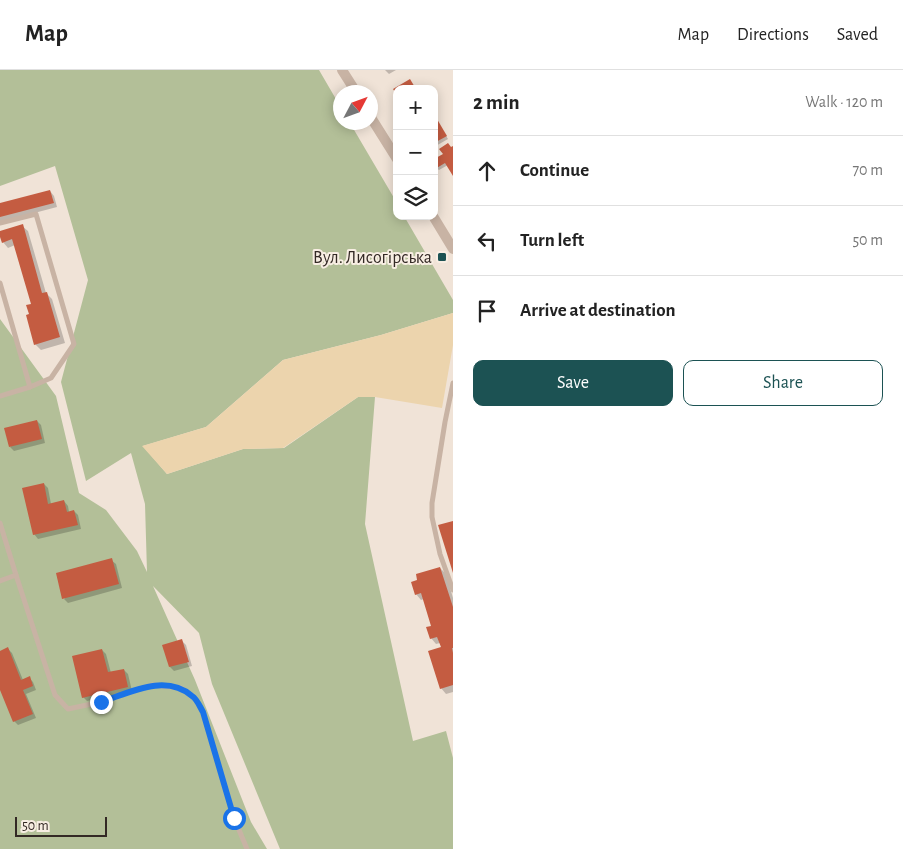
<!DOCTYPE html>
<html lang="en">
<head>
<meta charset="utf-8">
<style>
  body { margin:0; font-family:"Alegreya Sans",sans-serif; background:#f2f2f2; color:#222 }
  .controls { position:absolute; right:15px; top:15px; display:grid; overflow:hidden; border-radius:10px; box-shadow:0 2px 12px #0003 }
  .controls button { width:45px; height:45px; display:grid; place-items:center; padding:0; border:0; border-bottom:1px solid #e0e0e0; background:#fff; color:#222; font:25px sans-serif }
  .compass { position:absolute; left:333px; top:15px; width:45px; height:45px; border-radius:50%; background:#fff; box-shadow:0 2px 12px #0003; rotate:49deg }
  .scale { position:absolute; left:15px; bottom:12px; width:92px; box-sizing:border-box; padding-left:5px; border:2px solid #332925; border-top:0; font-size:14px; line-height:18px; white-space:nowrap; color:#332925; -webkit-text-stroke:4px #f8eee3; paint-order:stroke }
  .stop { position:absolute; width:15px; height:15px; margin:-11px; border:4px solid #1a73e8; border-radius:50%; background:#fff }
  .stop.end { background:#1a73e8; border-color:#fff; box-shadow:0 1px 5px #0008 }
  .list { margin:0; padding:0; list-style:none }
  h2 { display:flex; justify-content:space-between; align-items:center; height:65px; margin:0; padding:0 20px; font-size:21px }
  h2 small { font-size:16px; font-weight:400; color:#767676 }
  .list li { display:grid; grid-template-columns:32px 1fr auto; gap:15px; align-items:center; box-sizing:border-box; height:70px; padding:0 20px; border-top:1px solid #e0e0e0 }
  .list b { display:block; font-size:19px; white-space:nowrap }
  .list em { font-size:16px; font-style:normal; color:#767676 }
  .actions { display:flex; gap:10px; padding:15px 20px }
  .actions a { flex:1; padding:11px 0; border:1px solid #1c5253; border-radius:10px; text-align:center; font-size:18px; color:#1c5253 }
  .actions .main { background:#1c5253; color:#fff }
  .icon { flex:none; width:28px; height:28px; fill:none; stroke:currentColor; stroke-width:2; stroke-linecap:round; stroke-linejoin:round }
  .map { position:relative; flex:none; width:453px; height:779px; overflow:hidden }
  header { display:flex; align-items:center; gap:30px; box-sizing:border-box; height:70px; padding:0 25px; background:#fff; border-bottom:1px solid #e0e0e0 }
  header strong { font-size:24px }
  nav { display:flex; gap:28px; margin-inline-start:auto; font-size:18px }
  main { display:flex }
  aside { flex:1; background:#fff }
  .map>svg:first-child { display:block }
</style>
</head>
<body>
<header>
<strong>Map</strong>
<nav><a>Map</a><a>Directions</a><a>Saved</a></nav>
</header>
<main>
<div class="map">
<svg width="453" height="779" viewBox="0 0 453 779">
  <rect width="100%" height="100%" fill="#f0e3d7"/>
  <polygon fill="#b3bf98" points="0,0 319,0 340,36 340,52 350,53 397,133 397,146 404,146 453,230 453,243 381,265 283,290 206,357 143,376 167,404 243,379 284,378 358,327 375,327 365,454 413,671 446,661 453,688 453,779 280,779 212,614 199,563 153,516 195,610 251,752 267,779 0,779 0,249 56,326 79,423 106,440 137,481 147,502 145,434 131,383 86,411 61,312 88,210 55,96 0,116"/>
  <polygon fill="#ecd4ad" points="453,243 453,275 442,338 375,327 358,327 283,378 243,379 167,404 142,376 206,357 283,290 381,265"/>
  <g fill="#0003">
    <polygon points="385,0 396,0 389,4"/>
    <polygon points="434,46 448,69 434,77"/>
    <polygon points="453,77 453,104 448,95 439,100 436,98"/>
    <polygon points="50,121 54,126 57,137 0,152 0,134"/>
    <polygon points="22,156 28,161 46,223 52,229 65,273 41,280 35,274 30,245 32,235 15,175 8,178 3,172 0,162"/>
    <polygon points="37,351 41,355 45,373 14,381 10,377"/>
    <polygon points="44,414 48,418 51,434 64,431 68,436 69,442 74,441 78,445 81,459 38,469 34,464"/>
    <polygon points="111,490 116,494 122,518 68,533 64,529"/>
    <polygon points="440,498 446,504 453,528 453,622 446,624 441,618 442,578 440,573 436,574 431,568 433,556 424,529 421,530 416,524"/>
    <polygon points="182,571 186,575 192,596 174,601 170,597 164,576"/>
    <polygon points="8,579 12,583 23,610 29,608 33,612 36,620 26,624 36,648 18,655 14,651 0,616 0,582"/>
    <polygon points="102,580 106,584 111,603 124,600 128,604 132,621 87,631 83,627"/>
  </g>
  <g fill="#c45c41">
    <polygon points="410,9 416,19 397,19 397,25 393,19"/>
    <polygon points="434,44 447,66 434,73"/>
    <polygon points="448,73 451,77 453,76 453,106 445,93 435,99 434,97 434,89 443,84 439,79"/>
    <polygon points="50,120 54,133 0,147 0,133"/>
    <polygon points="23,154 42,223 47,222 60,267 34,275 26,245 29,244 26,235 31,234 12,169 2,173 0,167 0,161"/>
    <polygon points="37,350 42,369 9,377 4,358"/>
    <polygon points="44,413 48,434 64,430 67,442 74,440 78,455 33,465 22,418"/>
    <polygon points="453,451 453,503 438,455"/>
    <polygon points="112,488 119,514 62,529 56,503"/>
    <polygon points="440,497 453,537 453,578 452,578 453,583 453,615 440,619 428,581 441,577 437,567 430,569 426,557 431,556 421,523 415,525 411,512 417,510 416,504"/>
    <polygon points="182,569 189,592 169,597 162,575"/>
    <polygon points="8,577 21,610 30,606 33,616 23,620 33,644 13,652 0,620 0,581"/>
    <polygon points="102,579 108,602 124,599 128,617 82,628 72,586"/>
  </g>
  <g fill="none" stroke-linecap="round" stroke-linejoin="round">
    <g stroke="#c8b3a4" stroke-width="5">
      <polyline points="0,153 36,144 74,274 51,308 30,317 0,326"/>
      <polyline points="0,213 30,317"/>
      <polyline points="453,313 445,352 432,433 432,447 440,484 453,520"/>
      <polyline points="0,453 16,505"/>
      <polyline points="0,511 16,505 55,625 68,639 101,632 152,615 181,618 194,627 203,642 234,748 247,779"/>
    </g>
    <g stroke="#c8b3a4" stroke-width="10">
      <polyline points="342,0 356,22"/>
      <polyline points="370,46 397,89"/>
      <polyline points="433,146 453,179"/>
    </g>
  </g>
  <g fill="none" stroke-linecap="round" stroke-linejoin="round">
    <path stroke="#1a73e8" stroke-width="6" d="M101,632C129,623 165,603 192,626C197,629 200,637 203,642L234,748"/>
  </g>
  <rect fill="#1c5253" stroke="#f8eee3" stroke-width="2" x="437" y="182" width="10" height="10" rx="2.5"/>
  <g text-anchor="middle" stroke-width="4" stroke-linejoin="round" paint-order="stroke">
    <g font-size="18" fill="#332925" stroke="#f8eee3" text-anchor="end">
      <text x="432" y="193">Вул. Лисогірська</text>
    </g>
  </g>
</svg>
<div class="controls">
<button>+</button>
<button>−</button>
<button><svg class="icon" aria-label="layers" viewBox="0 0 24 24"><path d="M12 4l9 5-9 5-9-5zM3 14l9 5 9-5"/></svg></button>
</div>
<svg class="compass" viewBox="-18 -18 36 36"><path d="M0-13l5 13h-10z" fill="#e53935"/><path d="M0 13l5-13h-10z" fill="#767676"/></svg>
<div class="scale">50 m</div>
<div class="stop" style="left:234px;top:748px"></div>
<div class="stop end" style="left:101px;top:632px"></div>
</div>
<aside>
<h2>2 min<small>Walk · 120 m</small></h2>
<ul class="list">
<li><svg class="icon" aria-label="ahead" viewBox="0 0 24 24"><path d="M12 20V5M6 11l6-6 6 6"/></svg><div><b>Continue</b></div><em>70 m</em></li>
<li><svg class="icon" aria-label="left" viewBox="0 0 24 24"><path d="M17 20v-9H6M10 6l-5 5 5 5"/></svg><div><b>Turn left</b></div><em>50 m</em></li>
<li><svg class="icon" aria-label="arrive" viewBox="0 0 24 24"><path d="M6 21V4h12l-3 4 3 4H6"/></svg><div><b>Arrive at destination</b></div></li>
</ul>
<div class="actions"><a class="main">Save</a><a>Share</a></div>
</aside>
</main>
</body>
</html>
